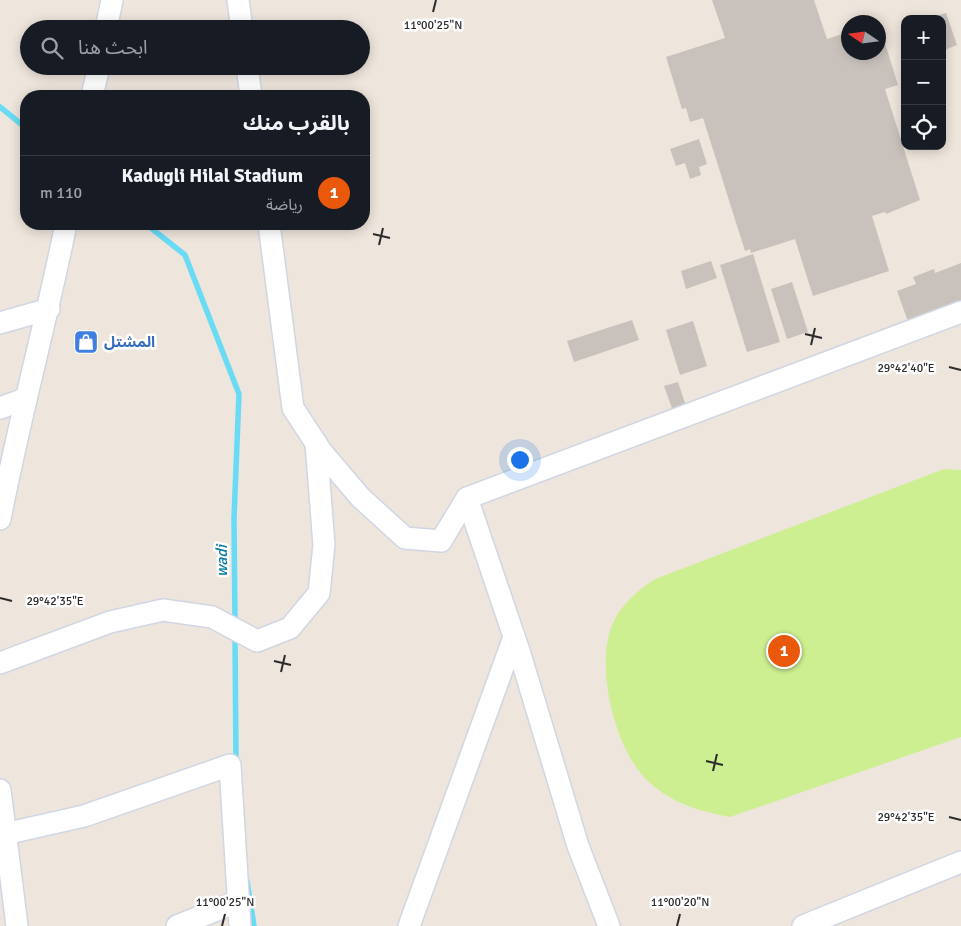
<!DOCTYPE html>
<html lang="ar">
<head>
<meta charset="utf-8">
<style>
  body { margin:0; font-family:Signika,"Noto Sans Arabic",sans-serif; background:#20242c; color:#f1f3f6; direction:rtl }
  .controls { position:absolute; right:15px; top:15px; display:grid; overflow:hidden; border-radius:10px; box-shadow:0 2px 12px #0003 }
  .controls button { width:45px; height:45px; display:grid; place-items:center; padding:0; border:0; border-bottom:1px solid #363941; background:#171b24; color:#f1f3f6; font:25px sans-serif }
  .compass { position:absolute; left:841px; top:15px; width:45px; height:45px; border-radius:50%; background:#171b24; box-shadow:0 2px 12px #0003; rotate:283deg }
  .you { position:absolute; left:519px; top:459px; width:18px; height:18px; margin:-12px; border:4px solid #fff; border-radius:50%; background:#1a73e8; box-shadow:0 0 0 8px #1a73e833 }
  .badge { display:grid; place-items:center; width:32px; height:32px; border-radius:50%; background:#ea580c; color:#fff; font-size:16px; font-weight:700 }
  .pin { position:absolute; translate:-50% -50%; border:2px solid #fff; box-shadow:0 1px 5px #0006 }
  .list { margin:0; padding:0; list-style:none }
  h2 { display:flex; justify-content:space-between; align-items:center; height:65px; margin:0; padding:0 20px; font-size:21px }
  h2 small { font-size:16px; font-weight:400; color:#9ea1a6 }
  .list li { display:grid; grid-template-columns:32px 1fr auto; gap:15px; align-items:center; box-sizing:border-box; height:75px; padding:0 20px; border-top:1px solid #363941 }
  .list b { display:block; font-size:19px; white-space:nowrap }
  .list p { margin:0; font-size:16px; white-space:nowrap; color:#9ea1a6 }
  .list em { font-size:16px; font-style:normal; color:#9ea1a6 }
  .icon { flex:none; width:28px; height:28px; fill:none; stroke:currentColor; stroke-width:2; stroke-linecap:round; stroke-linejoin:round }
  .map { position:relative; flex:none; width:961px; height:926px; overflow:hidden; direction:ltr }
  .search { position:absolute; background:#171b24; box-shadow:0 2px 12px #0003; left:20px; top:20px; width:350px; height:55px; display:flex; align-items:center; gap:12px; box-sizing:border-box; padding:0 18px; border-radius:28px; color:#9ea1a6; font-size:19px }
  .panel { position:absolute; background:#171b24; box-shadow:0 2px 12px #0003; left:20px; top:90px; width:350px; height:140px; border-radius:20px; direction:rtl }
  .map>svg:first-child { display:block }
</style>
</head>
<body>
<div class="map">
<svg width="961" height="926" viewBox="0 0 961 926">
  <rect width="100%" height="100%" fill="#eee5dc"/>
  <path fill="#ceef91" d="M944,469L961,470V737L730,817C699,811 674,804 650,783C615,753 594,665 613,623C621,604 639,590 655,579Z"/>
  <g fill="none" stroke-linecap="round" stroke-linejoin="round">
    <g stroke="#69dbf5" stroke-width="5.5">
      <polyline points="0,107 26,128"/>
      <polyline points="146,224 185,255 239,394 234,518 235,623"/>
      <polyline points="235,634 236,763"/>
      <polyline points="247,881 254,926"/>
    </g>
  </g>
  <g fill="#c9c2bc">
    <polygon points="712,0 814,0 827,39 848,32 848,52 878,52 879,24 898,85 885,89 920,200 886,214 885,212 872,216 889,271 813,296 795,239 751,253 750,249 745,251 703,118 690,122 686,108 682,109 666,57 725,38"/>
    <polygon points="946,13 957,45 942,51 942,19 930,18"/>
    <polygon points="699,139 707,164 699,167 701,175 690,179 685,163 676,166 670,149"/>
    <polygon points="753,254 780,342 747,352 720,265"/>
    <polygon points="711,261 717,278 686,289 681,271"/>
    <polygon points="961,263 961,308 910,327 897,291 916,284 913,277 934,269 935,273"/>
    <polygon points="792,282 808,332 787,339 771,289"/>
    <polygon points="632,320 639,340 574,362 567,341"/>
    <polygon points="693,321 707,366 680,375 666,330"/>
    <polygon points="678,382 686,406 673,411 664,386"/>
  </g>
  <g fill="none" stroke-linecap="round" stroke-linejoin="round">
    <defs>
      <g id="minor">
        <polyline points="238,0 242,29"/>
        <polyline points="106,29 112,0"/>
        <polyline points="247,66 251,96"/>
        <polyline points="92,96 99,66"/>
        <polyline points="269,224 293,408 321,451 360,497 405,538 441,541 467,498 961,312"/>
        <polyline points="0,323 49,309"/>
        <polyline points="0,408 25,399"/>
        <polyline points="467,498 520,654 578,846 609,926"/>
        <path d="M0,519C19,420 46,323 66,224"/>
        <polyline points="0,663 110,622 163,610 212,617 257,641 290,628 319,593 324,545 316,443"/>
        <polyline points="0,790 17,926"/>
        <polyline points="0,835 84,816 230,765 240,926"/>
        <polyline points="177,926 239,901"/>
        <polyline points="409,926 514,637"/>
        <polyline points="803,926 961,862"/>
      </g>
    </defs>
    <use href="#minor" stroke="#d1d6e4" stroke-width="24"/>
    <use href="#minor" stroke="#fff" stroke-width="21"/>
  </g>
  <path fill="none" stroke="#2b2b2b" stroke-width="2" d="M433,12L436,0M373,234L390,238M379,245L383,228M805,334L822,338M811,345L815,328M949,367L961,370M0,598L12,601M274,661L291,665M281,672L285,655M706,761L723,765M713,771L717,754M949,817L961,820M222,926L225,914M677,926L680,914"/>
  <defs>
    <symbol id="shop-square" viewBox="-11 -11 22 22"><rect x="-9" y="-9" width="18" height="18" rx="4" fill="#3f7fe0" stroke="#fff"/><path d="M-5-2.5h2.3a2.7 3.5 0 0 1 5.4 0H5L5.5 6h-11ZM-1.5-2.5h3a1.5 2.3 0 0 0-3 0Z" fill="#fff"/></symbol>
  </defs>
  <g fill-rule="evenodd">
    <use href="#shop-square" x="72" y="328" width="28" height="28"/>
  </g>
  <g text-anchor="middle" stroke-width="5" stroke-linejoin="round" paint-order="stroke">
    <g font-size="15" font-weight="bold" fill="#366cbe" stroke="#fff" text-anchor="start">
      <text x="104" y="347">المشتل</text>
    </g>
    <g font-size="16" font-style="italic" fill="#067aa4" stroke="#fff">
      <text transform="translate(221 561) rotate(-90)" y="6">wadi</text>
    </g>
  </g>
  <g font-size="12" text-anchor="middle" fill="#2b2b2b" stroke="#fff" stroke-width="5" stroke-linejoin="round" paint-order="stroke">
    <text x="433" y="29">11°00'25"N</text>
    <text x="906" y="372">29°42'40"E</text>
    <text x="55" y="605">29°42'35"E</text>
    <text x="906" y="821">29°42'35"E</text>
    <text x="225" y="906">11°00'25"N</text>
    <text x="680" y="906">11°00'20"N</text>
  </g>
</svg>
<div class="controls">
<button>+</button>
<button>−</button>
<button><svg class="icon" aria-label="locate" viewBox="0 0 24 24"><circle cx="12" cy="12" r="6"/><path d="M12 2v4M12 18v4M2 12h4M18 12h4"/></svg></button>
</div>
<svg class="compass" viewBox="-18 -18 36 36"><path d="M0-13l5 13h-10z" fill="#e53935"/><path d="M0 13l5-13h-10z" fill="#9ea1a6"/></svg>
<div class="you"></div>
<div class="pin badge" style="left:784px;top:651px">1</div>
<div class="search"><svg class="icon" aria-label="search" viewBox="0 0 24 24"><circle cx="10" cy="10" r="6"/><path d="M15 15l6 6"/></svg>ابحث هنا</div>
<section class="panel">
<h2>بالقرب منك<small></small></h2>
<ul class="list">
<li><span class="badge">1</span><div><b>Kadugli Hilal Stadium</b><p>رياضة</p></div><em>110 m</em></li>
</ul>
</section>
</div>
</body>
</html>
